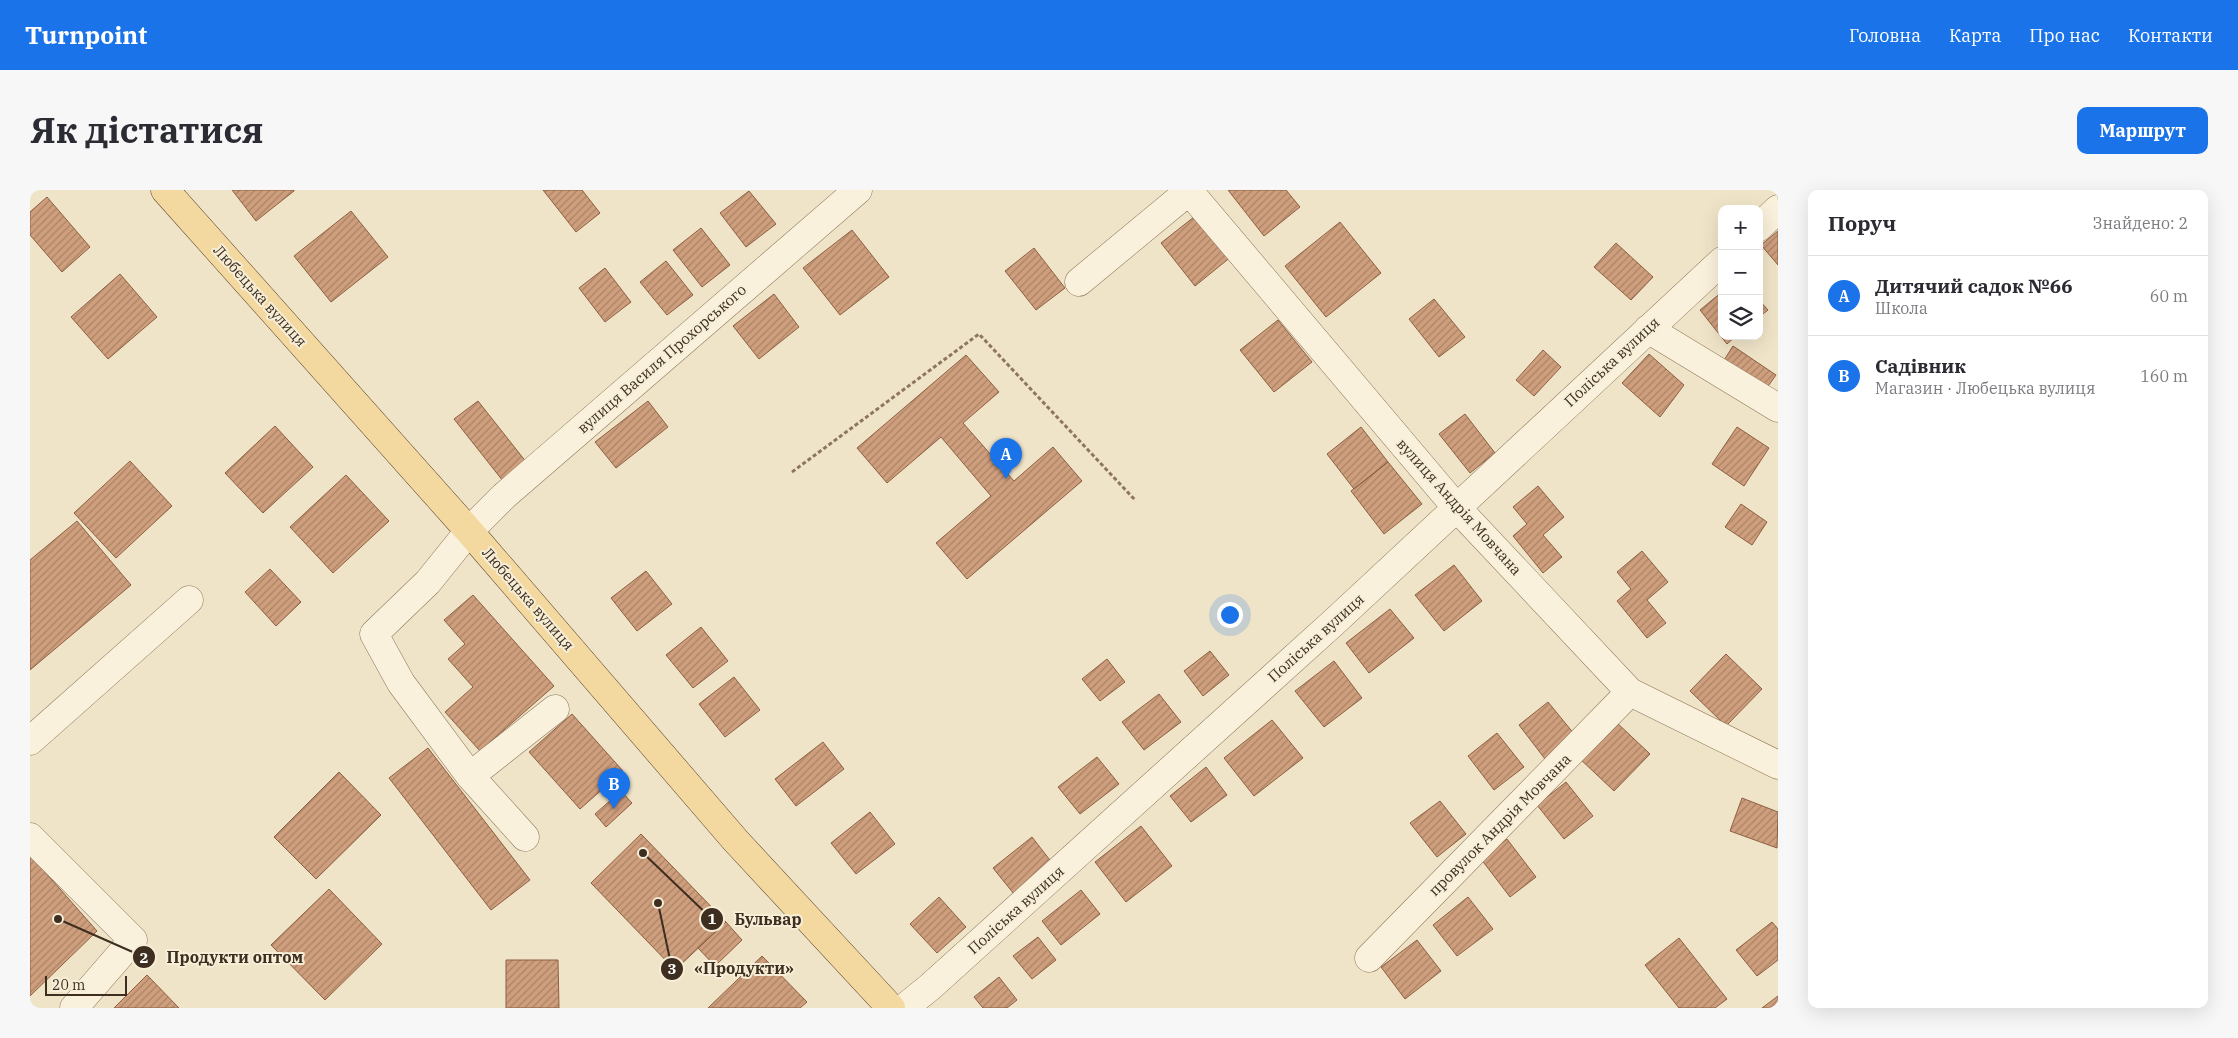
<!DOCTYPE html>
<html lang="uk">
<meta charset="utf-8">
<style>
:root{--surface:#fff;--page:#f7f7f7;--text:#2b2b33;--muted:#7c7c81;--line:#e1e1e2;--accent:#1a73e8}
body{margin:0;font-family:"IBM Plex Serif",serif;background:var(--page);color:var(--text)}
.controls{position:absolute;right:15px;top:15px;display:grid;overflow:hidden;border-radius:10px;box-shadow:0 5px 20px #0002}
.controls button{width:45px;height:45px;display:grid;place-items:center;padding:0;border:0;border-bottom:1px solid var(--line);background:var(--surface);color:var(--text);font:25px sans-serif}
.scale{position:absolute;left:15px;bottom:12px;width:82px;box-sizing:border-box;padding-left:5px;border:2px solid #3d2e20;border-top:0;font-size:14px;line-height:18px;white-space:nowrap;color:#3d2e20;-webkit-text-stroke:4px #f7eed8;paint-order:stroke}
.you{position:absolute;left:1199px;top:424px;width:18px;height:18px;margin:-12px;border:4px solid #fff;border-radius:50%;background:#1a73e8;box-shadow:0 0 0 8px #1a73e833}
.badge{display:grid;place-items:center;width:32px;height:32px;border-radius:50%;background:var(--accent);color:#fff;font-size:16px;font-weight:700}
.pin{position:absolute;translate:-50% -41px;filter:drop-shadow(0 1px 2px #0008)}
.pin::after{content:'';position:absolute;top:26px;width:18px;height:15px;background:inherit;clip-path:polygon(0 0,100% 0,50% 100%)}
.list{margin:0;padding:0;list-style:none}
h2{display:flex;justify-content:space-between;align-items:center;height:65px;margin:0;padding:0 20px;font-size:21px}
h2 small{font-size:16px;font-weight:400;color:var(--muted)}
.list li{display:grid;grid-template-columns:32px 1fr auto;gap:15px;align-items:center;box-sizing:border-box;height:80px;padding:0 20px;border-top:1px solid var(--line)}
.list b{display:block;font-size:19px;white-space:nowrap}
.list p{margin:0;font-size:16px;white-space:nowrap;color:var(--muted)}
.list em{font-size:16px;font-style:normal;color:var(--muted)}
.icon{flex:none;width:28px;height:28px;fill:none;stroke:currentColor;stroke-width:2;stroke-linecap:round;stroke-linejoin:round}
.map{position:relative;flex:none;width:1748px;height:818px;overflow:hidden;border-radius:10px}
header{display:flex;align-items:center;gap:30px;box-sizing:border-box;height:70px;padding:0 25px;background:var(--accent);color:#fff}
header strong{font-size:24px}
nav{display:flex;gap:28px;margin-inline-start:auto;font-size:18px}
.intro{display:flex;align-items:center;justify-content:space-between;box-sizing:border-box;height:120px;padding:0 30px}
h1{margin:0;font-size:35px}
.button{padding:12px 22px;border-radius:10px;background:var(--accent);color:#fff;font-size:18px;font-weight:700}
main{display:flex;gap:30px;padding:0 30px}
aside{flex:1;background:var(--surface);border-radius:10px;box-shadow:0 5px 20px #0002}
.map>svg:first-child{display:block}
.building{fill:url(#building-hatch);stroke:#8d5f41}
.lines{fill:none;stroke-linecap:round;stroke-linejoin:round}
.minor-casing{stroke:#8d765c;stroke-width:29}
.major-casing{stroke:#5b4430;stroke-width:29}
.path{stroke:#8d765c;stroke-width:3;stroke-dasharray:4 2.5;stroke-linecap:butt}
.minor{stroke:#faf1dc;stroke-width:28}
.major{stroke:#f3d9a0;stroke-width:28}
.labels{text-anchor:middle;stroke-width:4;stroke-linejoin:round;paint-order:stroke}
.street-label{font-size:15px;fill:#3d2e20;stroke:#f7eed8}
.leader{fill:none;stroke:#3d2e20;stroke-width:2}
.callout-dot{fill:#3d2e20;stroke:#f7eed8;stroke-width:2}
.mark-label{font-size:15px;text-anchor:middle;font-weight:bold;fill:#fff}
.callout-label{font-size:16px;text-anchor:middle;font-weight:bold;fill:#3d2e20;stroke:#f7eed8;stroke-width:4;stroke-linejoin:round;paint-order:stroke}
</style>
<header>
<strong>Turnpoint</strong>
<nav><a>Головна</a><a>Карта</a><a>Про нас</a><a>Контакти</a></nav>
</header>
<div class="intro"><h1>Як дістатися</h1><a class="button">Маршрут</a></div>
<main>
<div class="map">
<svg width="1748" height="818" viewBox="0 0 1748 818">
<defs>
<pattern id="building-hatch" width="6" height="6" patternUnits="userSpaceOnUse" patternTransform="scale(1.25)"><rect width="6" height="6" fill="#cf9f7d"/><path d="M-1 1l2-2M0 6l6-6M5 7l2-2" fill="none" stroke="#a98266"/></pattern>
</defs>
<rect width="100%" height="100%" fill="#f0e4c8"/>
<path class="building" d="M202 0H264V1L226 31Z
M513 0H552L570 23 546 42Z
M1198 0H1256L1270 17 1234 46Z
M719 1 746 34 716 57 690 23Z
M17 7 60 57 32 82 0 45V22Z
M321 21 358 67 301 112 264 66Z
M1169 23 1202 66 1165 96 1131 53Z
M1310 32 1351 83 1296 127 1255 76Z
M671 38 700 75 672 97 643 60Z
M822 40 859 87 810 125 773 78Z
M1748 41V75L1731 55Z
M1586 53 1623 87 1601 110 1564 77Z
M1004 58 1035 98 1006 120 975 81Z
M636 71 663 105 637 125 610 92Z
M575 78 601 112 575 132 549 98Z
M90 84 127 127 78 169 41 127Z
M1692 102V146H1706L1697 154 1670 120Z
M744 104 769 137 729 169 703 136Z
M1404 109 1435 147 1409 167 1379 129Z
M1729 110 1738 120 1729 127Z
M1248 130 1282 172 1244 202 1210 160Z
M1703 156 1746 185 1731 206 1689 178Z
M1513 160 1531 177 1504 206 1486 190Z
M1619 164 1654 195 1630 227 1592 193Z
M936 165 969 202 933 233 984 291 1023 257 1052 291 937 389 906 353 961 306 911 247 857 293 827 258Z
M448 211 497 273 473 291 424 229Z
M618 211 638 237 586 278 565 252Z
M1435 224 1465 263 1440 283 1409 244Z
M245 236 283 277 233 323 195 283Z
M1331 237 1358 272 1324 299 1297 264Z
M1707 237 1739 258 1714 296 1682 274Z
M100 271 142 316 86 368 44 323Z
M1358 272 1392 314 1354 344 1321 301Z
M316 285 359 331 303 383 260 337Z
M1508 296 1534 327 1513 345 1532 367 1513 383 1483 346 1497 334 1483 317Z
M1711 314 1737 332 1722 355 1695 337Z
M47 331 101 395 0 480V370Z
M1612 361 1638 392 1617 410 1636 433 1617 448 1587 411 1601 399 1587 382Z
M1424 375 1452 411 1414 441 1385 405Z
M240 379 271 412 246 436 215 402Z
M616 381 642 414 607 441 581 408Z
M443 405 524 496 450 561 415 522 443 497 418 469 435 454 414 430Z
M1360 419 1384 448 1339 483 1316 453Z
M671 437 698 471 663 498 636 465Z
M1180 461 1199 485 1173 506 1154 481Z
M1696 464 1732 499 1696 536 1660 501Z
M1077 469 1095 492 1070 511 1052 489Z
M1304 471 1332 508 1294 537 1265 501Z
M704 487 730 520 695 547 669 514Z
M1129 504 1151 532 1114 560 1092 532Z
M1518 512 1545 545 1515 569 1489 535Z
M542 524 593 581 550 619 499 562Z
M1242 530 1273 568 1224 606 1194 568Z
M1584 530 1620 564 1584 601 1548 567Z
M1467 543 1494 577 1464 600 1438 566Z
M793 552 814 579 766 616 745 589Z
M398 558 500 690 461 720 359 588Z
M1067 567 1089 594 1050 624 1028 597Z
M1176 577 1197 605 1161 632 1140 606Z
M309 582 351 625 286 689 244 647Z
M1536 592 1563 626 1534 649 1507 615Z
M591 601 602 613 576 637 565 624Z
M1712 608 1748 622 1747 658 1700 641Z
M1410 611 1436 644 1407 667 1380 633Z
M840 622 865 654 826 684 801 653Z
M1111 636 1142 676 1096 712 1065 672Z
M611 644 696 732 645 780 561 693Z
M1002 647 1023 674 984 704 963 678Z
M1477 649 1506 687 1480 707 1451 669Z
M0 665 67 741 0 806Z
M299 699 352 754 295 810 241 755Z
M1051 700 1070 724 1031 755 1012 731Z
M909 707 936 737 907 763 880 734Z
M1438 707 1463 739 1427 766 1403 735Z
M696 732 712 750 685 776 668 758Z
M1742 732 1748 739V770L1727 786 1706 760Z
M1008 747 1026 770 1002 789 983 766Z
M1649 748 1697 809 1685 818H1649L1615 775Z
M1387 750 1411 781 1375 809 1351 777Z
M732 766 777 812 770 818H678Z
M476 770H528L529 818H476Z
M117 785 149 818H84Z
M969 787 987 810 977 818H953L944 807Z
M1748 806V818H1732Z"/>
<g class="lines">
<defs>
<path id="minor" d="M1158 0 1426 317 1600 502 1748 575
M1729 37 1748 19
M1049 92 1159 1
M1618 139 1748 218
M0 551 159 410
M440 586 525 519
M0 647 103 750 44 818
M495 647 440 586 371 493 344 444 398 392 439 341 474 306 828 0
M1339 768 1600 502
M874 818 900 797 1303 433 1692 71"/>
<path id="major" d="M135 0 439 341 706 651 861 818"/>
</defs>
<use href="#minor" class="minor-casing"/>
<use href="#major" class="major-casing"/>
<path class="path" d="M762 282 949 144 1106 311"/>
<use href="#minor" class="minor"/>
<use href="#major" class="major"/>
</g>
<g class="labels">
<g class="street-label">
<text transform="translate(230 106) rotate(48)" y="5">Любецька вулиця</text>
<text transform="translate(632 169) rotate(-41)" y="5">вулиця Василя Прохорського</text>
<text transform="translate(1582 172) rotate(-43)" y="5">Поліська вулиця</text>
<text transform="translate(1429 317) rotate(48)" y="5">вулиця Андрія Мовчана</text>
<text transform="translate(498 409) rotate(49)" y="5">Любецька вулиця</text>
<text transform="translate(1286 448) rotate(-42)" y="5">Поліська вулиця</text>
<text transform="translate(1470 635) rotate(-45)" y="5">провулок Андрія Мовчана</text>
<text transform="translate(986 720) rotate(-42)" y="5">Поліська вулиця</text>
</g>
</g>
<path class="leader" d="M613 663L682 729M28 729L114 767M628 713L642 779"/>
<g class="callout-dot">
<circle cx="613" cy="663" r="5"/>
<circle cx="28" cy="729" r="5"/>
<circle cx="628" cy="713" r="5"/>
<circle cx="682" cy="729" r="12"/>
<circle cx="114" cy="767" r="12"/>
<circle cx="642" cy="779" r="12"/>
</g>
<g class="mark-label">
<text x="682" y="734">1</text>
<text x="114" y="773">2</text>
<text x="642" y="784">3</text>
</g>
<g class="callout-label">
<text x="738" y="735">Бульвар</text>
<text x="205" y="773">Продукти оптом</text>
<text x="714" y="784">«Продукти»</text>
</g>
</svg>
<div class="controls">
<button>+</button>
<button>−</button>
<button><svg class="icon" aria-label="layers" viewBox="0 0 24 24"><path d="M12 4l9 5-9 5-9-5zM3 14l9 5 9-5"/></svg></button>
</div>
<div class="scale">20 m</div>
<div class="you"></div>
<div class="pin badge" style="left:976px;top:289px">A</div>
<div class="pin badge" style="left:584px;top:619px">B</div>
</div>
<aside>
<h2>Поруч<small>Знайдено: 2</small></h2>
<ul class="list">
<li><span class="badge">A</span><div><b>Дитячий садок №66</b><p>Школа</p></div><em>60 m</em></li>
<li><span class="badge">B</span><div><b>Садівник</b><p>Магазин · Любецька вулиця</p></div><em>160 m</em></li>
</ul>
</aside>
</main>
